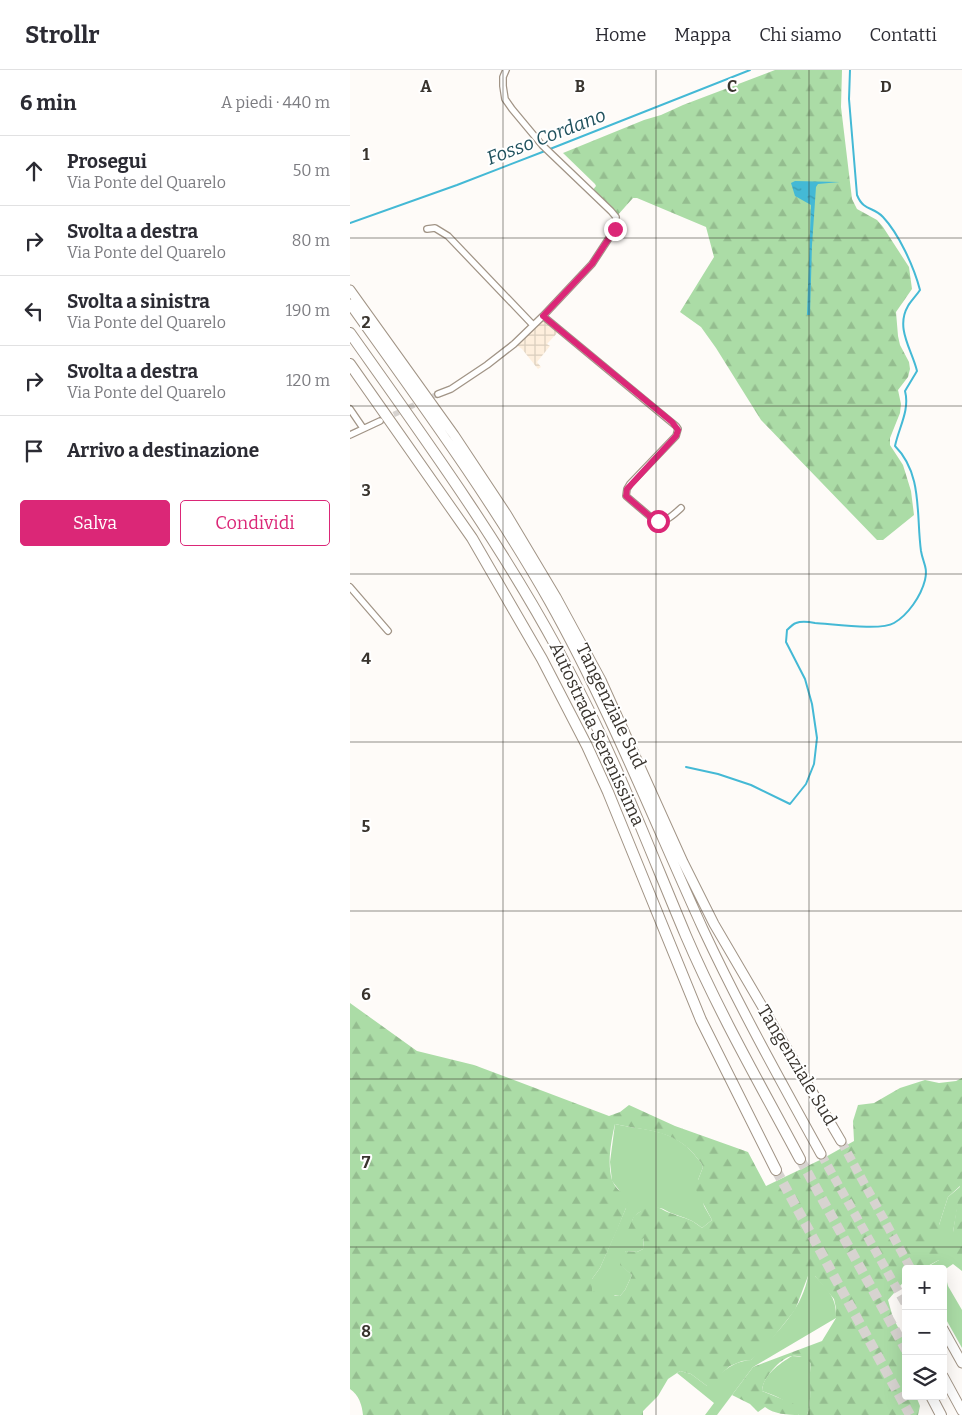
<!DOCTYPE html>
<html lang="it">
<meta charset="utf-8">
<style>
:root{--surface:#fff;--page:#f7f7f7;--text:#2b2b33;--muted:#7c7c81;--line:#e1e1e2;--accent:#db2777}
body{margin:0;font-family:Bitter,serif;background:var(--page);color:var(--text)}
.controls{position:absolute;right:15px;bottom:15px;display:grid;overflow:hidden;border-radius:5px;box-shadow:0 5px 20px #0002}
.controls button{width:45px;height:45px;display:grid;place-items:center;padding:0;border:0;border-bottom:1px solid var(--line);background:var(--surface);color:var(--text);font:25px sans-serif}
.stop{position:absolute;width:15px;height:15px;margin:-11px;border:4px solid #db2777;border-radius:50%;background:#fff}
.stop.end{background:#db2777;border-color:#fff;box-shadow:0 1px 5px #0008}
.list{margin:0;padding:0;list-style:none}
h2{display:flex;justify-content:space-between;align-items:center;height:65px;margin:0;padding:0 20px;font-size:21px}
h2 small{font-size:16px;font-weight:400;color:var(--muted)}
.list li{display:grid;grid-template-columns:32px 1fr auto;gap:15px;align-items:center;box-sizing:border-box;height:70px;padding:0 20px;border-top:1px solid var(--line)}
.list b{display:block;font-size:19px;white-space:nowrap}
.list p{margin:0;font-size:16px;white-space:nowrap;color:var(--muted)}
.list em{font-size:16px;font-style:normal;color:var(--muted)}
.actions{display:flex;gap:10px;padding:15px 20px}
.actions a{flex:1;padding:11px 0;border:1px solid var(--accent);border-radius:5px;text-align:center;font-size:18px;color:var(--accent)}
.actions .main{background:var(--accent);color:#fff}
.icon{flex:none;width:28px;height:28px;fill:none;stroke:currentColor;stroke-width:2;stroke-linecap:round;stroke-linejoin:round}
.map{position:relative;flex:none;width:612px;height:1345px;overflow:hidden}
header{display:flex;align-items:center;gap:30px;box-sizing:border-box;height:70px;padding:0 25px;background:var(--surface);border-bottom:1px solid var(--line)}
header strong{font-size:24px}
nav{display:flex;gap:28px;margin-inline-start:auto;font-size:18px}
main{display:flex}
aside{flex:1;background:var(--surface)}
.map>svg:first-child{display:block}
.industrial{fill:url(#industrial-grid)}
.green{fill:#abdca6}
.forest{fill:url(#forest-firs);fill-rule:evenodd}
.water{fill:url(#water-ripples)}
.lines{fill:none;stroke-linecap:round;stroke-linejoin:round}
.stream{stroke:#44b9d5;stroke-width:2}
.minor-tunnel{stroke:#d7d3d0;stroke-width:5.5;stroke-dasharray:5.5 3;stroke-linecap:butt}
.trunk-tunnel{stroke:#d7d3d0;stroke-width:9;stroke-dasharray:9 4.5;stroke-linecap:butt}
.motorway-tunnel{stroke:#d7d3d0;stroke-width:10;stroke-dasharray:10 5;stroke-linecap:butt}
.minor-casing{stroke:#a19486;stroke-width:8}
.trunk-casing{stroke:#a19486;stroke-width:11}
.motorway-casing{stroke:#a19486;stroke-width:12}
.minor{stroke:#fff;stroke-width:5.5}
.trunk{stroke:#fff;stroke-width:9}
.motorway{stroke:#fff;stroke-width:10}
.route{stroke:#db2777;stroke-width:6}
.grid{fill:none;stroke:#39342e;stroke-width:1;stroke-opacity:0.55}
.labels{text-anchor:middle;stroke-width:4;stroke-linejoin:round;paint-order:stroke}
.street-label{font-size:18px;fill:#39342e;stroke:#fff}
.water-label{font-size:19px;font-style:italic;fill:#21525e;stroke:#fff}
.grid-label{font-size:16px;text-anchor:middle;font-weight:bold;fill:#39342e;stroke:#fff;stroke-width:4;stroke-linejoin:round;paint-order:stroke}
</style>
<header>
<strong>Strollr</strong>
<nav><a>Home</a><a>Mappa</a><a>Chi siamo</a><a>Contatti</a></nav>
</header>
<main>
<aside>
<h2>6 min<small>A piedi · 440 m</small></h2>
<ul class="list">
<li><svg class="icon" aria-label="ahead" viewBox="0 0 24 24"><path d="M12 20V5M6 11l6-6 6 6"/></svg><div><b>Prosegui</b><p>Via Ponte del Quarelo</p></div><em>50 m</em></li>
<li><svg class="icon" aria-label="right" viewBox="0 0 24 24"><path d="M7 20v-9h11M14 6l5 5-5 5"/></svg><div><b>Svolta a destra</b><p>Via Ponte del Quarelo</p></div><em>80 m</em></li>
<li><svg class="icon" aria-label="left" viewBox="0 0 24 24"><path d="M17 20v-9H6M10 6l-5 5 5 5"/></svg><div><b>Svolta a sinistra</b><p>Via Ponte del Quarelo</p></div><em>190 m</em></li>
<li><svg class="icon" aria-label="right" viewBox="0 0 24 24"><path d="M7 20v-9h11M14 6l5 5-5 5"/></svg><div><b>Svolta a destra</b><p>Via Ponte del Quarelo</p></div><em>120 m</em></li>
<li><svg class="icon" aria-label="arrive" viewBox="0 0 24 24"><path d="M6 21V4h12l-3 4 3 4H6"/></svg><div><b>Arrivo a destinazione</b></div></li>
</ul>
<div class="actions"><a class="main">Salva</a><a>Condividi</a></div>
</aside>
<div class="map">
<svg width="612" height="1345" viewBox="0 0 612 1345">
<defs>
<pattern id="industrial-grid" width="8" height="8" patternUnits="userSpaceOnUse" patternTransform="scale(1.25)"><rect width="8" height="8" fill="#feefdd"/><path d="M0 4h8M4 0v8" fill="none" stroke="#dacebe"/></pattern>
<pattern id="forest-firs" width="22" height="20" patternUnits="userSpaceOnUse" patternTransform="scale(1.25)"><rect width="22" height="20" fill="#abdca6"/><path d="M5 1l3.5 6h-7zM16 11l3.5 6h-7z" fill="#94bd8f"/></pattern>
<pattern id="water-ripples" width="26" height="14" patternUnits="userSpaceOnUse" patternTransform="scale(1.25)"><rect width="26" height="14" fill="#44b9d5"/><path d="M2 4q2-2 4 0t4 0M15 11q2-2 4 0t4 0" fill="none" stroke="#3a97ad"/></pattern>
</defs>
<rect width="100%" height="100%" fill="#fefbf8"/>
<path class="industrial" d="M193 248 209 261 197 274 200 276 187 292 191 297 188 299 172 279 166 275Z"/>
<path class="green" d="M265 1054C296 1061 321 1058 344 1084 347 1089 351 1091 353 1097L348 1110 354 1136 362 1150 352 1158C343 1150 335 1148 324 1144 319 1143 314 1138 309 1138 299 1137 286 1141 282 1151L294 1168 293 1179 287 1182 276 1181 271 1195 282 1205 275 1220 270 1226 242 1223V1209L250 1198 276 1138 269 1120 262 1111 260 1092Z
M611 1116 603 1162V1194L594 1200 598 1216 612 1240V1278L593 1244V1199H574L589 1190V1155L598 1127Z
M458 1206H465C478 1220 487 1228 486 1248L403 1297 367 1345H355L364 1333 327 1303 330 1301 341 1304 357 1316C370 1304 382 1291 401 1290 424 1265 452 1241 458 1206Z
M442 1286 455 1287 461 1292C458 1309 463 1329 457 1345H449C440 1332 427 1326 412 1321 413 1305 429 1294 442 1286Z"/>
<path class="forest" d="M425 0H492L491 37 502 129 507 139 527 150 533 157 559 197 562 219 546 242 548 266 550 275 559 292 560 299 558 307 548 320 551 334 550 343 540 368V375L553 395 561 421 564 445 533 470H527L411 350 366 278 351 257 330 242 364 187 356 157 287 128H283L266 147 241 122 246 116 245 114 213 83 294 50 311 45 333 35Z
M0 933 67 981 124 995 259 1046 270 1042 279 1035 325 1056 398 1082 416 1116 472 1089 504 1071 503 1051 508 1035 524 1033 550 1018 575 1010 589 1013 606 1011 612 1008V1201L603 1194V1162L610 1116 598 1127 589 1155V1190L572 1199H556V1209L538 1230 543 1248 556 1272V1326H566L570 1336 568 1345H457C463 1329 458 1309 461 1293 456 1288 450 1285 442 1286 430 1288 412 1309 412 1321L444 1334 449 1345C438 1345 423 1344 415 1337L408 1342 400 1334 382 1325 403 1297 472 1271 486 1248V1238L484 1229 465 1206H458L445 1240 414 1279 401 1290 392 1291 380 1296 371 1304 363 1316H357L341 1304 330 1301 318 1309 308 1326 293 1341V1345H13C12 1335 9 1325 0 1319ZM265 1054C296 1061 321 1059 344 1084 347 1089 351 1091 353 1097L345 1118 362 1150 352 1158C340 1148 336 1149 323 1144 313 1141 304 1134 293 1131L289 1135 291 1141 284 1146 278 1160 288 1171 294 1168 293 1179 287 1182 276 1181 270 1190V1195L282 1205 275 1220 270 1226H265L258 1219H250L242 1222V1209L250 1198 267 1160 276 1138 278 1128C272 1123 265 1118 262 1110 257 1093 261 1071 265 1054Z"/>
<path class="water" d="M445 111 490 112 468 114 466 117 462 175 460 245H457L461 135 445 126 441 113Z"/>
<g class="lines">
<path class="stream" d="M200 79 400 0
M0 153 107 115 195 81
M336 697 368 704 401 715 440 734 456 714 464 694 467 668 462 634 455 609 436 572 437 560C439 558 443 554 446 553 451 551 460 552 465 553 483 554 531 561 544 553 558 545 571 526 575 510 578 497 573 493 571 481 566 445 573 404 545 376 549 357 560 340 555 321L567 301C562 280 545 258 558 236 561 231 566 226 570 220 564 197 549 164 533 147 523 136 514 142 507 125L499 29 500 0"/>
<path class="minor-tunnel" d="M36 348 88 324"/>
<path class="trunk-tunnel" d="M491 1071 561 1199
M471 1084 556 1235"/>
<path class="motorway-tunnel" d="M450 1089 556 1280
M426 1100 560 1345"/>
<defs>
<path id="minor" d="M77 159 85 158 98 166 183 255
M193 246 326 356 328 359 326 366 280 414 277 419 276 426 303 449C315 454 322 446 331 438
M88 324 101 319 137 295 164 274 193 246 242 194 265 159 266 147 261 141 192 75 162 39 155 29 153 16V7L156 0
M0 339 13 358
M0 365 30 351
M0 517 38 561"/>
<path id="trunk" d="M0 220 104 365 157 445 206 527 251 610 333 792 364 854 491 1071
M0 234C69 331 140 427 199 531 258 636 303 749 353 859 389 936 430 1010 471 1084
M593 1259 612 1293
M593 1306 612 1341"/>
<path id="motorway" d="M0 263C73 366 148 469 208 580 232 625 254 670 274 717 295 766 315 816 336 866 369 943 411 1016 450 1089
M0 294 122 468 192 589 237 676 258 722 351 950 426 1100
M581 1326 591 1345"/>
</defs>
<use href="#minor" class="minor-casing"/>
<use href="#trunk" class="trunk-casing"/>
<use href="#motorway" class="motorway-casing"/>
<use href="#minor" class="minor"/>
<use href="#trunk" class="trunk"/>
<use href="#motorway" class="motorway"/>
</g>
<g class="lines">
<path class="route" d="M265 159 242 194 193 246 322 352 328 360 326 366 277 419 276 426 303 449 308 451"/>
</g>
<path class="grid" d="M153 0V1345M306 0V1345M459 0V1345M0 168H612M0 336H612M0 504H612M0 672H612M0 841H612M0 1009H612M0 1177H612"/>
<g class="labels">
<g class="street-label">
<text transform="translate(261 636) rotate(64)" y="6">Tangenziale Sud</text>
<text transform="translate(247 664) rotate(65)" y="6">Autostrada Serenissima</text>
<text transform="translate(447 995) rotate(59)" y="6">Tangenziale Sud</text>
</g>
<g class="water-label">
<text transform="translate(196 66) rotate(-21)" y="7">Fosso Cordano</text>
</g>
</g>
<g class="grid-label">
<text x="76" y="22">A</text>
<text x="230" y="22">B</text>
<text x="382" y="22">C</text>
<text x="536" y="22">D</text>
<text x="16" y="90">1</text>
<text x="16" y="258">2</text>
<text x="16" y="426">3</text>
<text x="16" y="594">4</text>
<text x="16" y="762">5</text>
<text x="16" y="930">6</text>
<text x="16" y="1098">7</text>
<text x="16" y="1267">8</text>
</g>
</svg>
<div class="controls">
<button>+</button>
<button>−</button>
<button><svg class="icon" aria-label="layers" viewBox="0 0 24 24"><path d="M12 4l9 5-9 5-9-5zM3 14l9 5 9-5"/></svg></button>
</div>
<div class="stop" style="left:308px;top:451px"></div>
<div class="stop end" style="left:265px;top:159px"></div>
</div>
</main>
